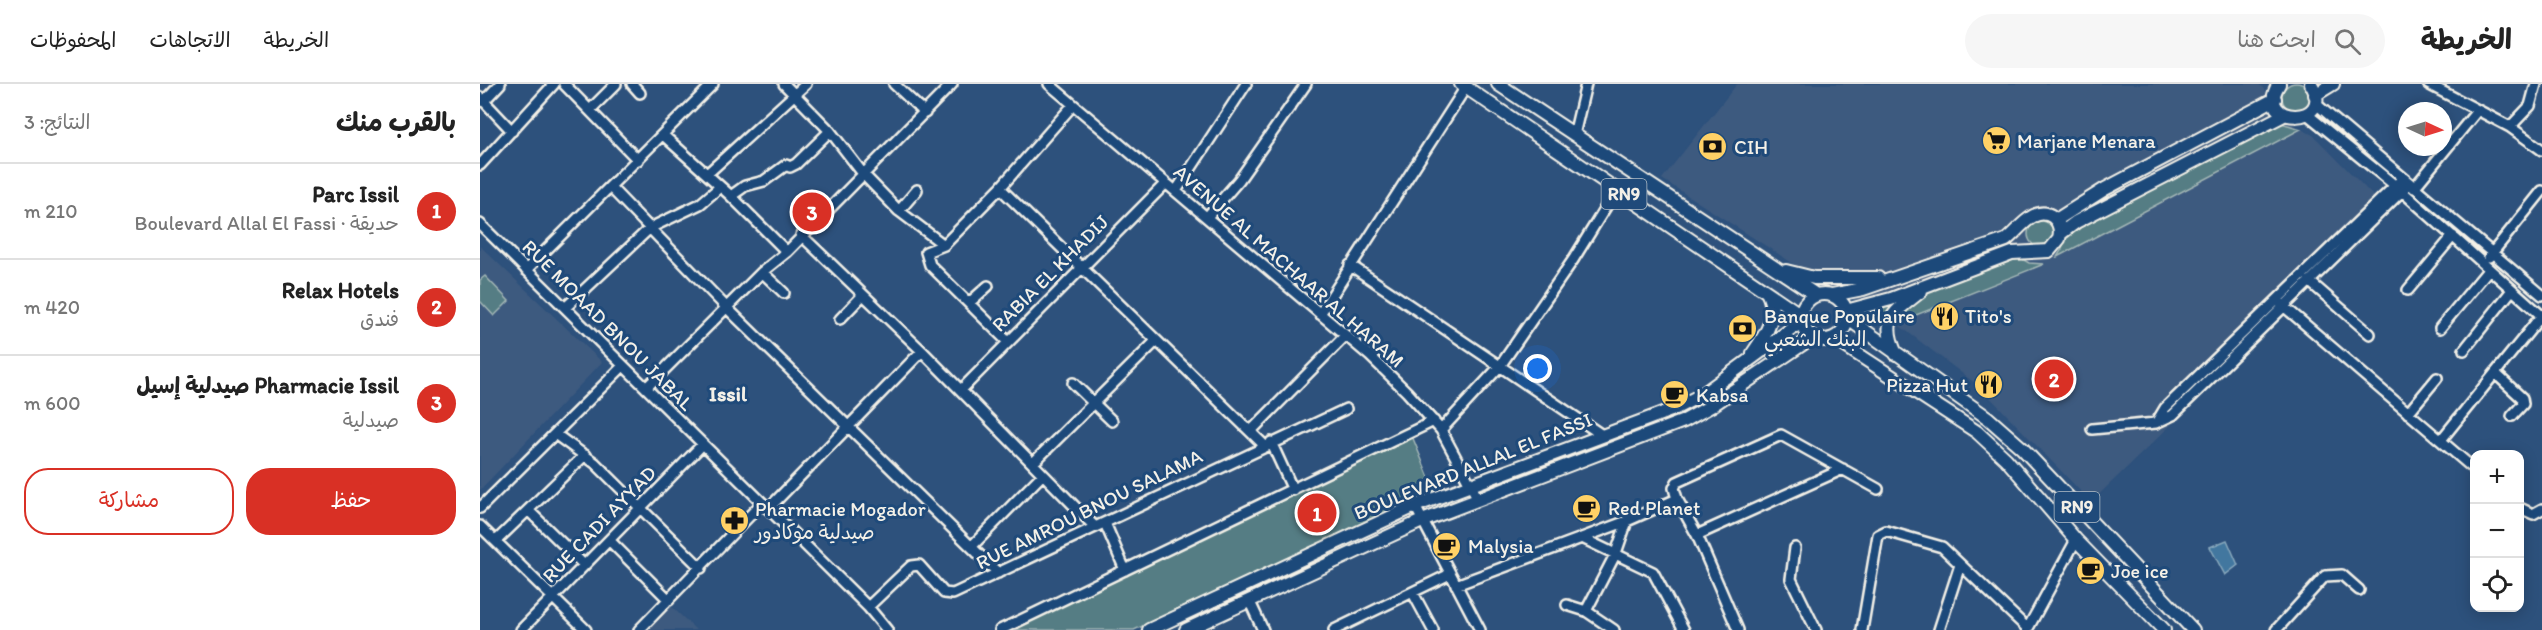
<!DOCTYPE html>
<html lang="ar">
<meta charset="utf-8">
<style>
:root{--surface:#fff;--page:#f6f6f6;--text:#222;--muted:#767676;--line:#e0e0e0;--accent:#d93025}
body{margin:0;font-family:Itim,"Playpen Sans Arabic",sans-serif;background:var(--page);color:var(--text);direction:rtl}
.controls{position:absolute;right:18px;bottom:18px;display:grid;overflow:hidden;border-radius:12px;box-shadow:0 3px 15px #0003}
.controls button{width:54px;height:54px;display:grid;place-items:center;padding:0;border:0;border-bottom:2px solid var(--line);background:var(--surface);color:var(--text);font:30px sans-serif}
.compass{position:absolute;left:1918px;top:18px;width:54px;height:54px;border-radius:50%;background:var(--surface);box-shadow:0 3px 15px #0003;rotate:94deg}
.you{position:absolute;left:1058px;top:285px;width:21px;height:21px;margin:-15px;border:4px solid #fff;border-radius:50%;background:#1a73e8;box-shadow:0 0 0 9px #1a73e833}
.badge{display:grid;place-items:center;width:39px;height:39px;border-radius:50%;background:var(--accent);color:#fff;font-size:20px;font-weight:700}
.pin{position:absolute;translate:-50% -50%;border:3px solid #fff;box-shadow:0 2px 6px #0006}
.list{margin:0;padding:0;list-style:none}
h2{display:flex;justify-content:space-between;align-items:center;height:78px;margin:0;padding:0 24px;font-size:26px}
h2 small{font-size:20px;font-weight:400;color:var(--muted)}
.list li{display:grid;grid-template-columns:39px 1fr auto;gap:18px;align-items:center;box-sizing:border-box;height:96px;padding:0 24px;border-top:2px solid var(--line)}
.list b{display:block;font-size:22px;white-space:nowrap}
.list p{margin:0;font-size:20px;white-space:nowrap;color:var(--muted)}
.list em{font-size:20px;font-style:normal;color:var(--muted)}
.actions{display:flex;gap:12px;padding:18px 24px}
.actions a{flex:1;padding:14px 0;border:2px solid var(--accent);border-radius:24px;text-align:center;font-size:21px;color:var(--accent)}
.actions .main{background:var(--accent);color:#fff}
.icon{flex:none;width:33px;height:33px;fill:none;stroke:currentColor;stroke-width:2;stroke-linecap:round;stroke-linejoin:round}
.map{position:relative;flex:none;width:2062px;height:546px;overflow:hidden;direction:ltr}
header{display:flex;align-items:center;gap:36px;box-sizing:border-box;height:84px;padding:0 30px;background:var(--surface);border-bottom:2px solid var(--line)}
header strong{font-size:28px}
nav{display:flex;gap:33px;margin-inline-start:auto;font-size:21px}
.search{width:420px;height:54px;background:var(--page);display:flex;align-items:center;gap:15px;box-sizing:border-box;padding:0 21px;border-radius:33px;color:var(--muted);font-size:22px}
main{display:flex}
aside{flex:1;background:var(--surface)}
.map>svg:first-child{display:block}
.built{fill:#3e5a7f}
.green{fill:#547d84;stroke:#a4b7b6;stroke-width:1.5}
.water{fill:#42779f;stroke:#89a8bc;stroke-width:1.5}
.lines{fill:none;stroke-linecap:round;stroke-linejoin:round}
.minor-casing{stroke:#f4f1e8;stroke-width:14}
.major-casing{stroke:#f4f1e8;stroke-width:16}
.minor{stroke:#1f4a7a;stroke-width:9}
.major{stroke:#1f4a7a;stroke-width:12}
.labels{text-anchor:middle;stroke-width:6;stroke-linejoin:round;paint-order:stroke}
.shield{fill:#1f4a7a;stroke:#b4bfc7;stroke-width:1.5}
.shield-label{font-size:18px;font-weight:bold;fill:#f4f1e8}
.poi-label{font-size:20px;fill:#f4f1e8;stroke:#1f4a7a;text-anchor:start}
.street-label{font-size:20px;fill:#f4f1e8;stroke:#1f4a7a}
.neighbourhood-label{font-size:21px;font-weight:bold;fill:#f4f1e8;stroke:#1f4a7a}
</style>
<header>
<strong>الخريطة</strong>
<div class="search"><svg class="icon" aria-label="search" viewBox="0 0 24 24"><circle cx="10" cy="10" r="6"/><path d="M15 15l6 6"/></svg>ابحث هنا</div>
<nav><a>الخريطة</a><a>الاتجاهات</a><a>المحفوظات</a></nav>
</header>
<main>
<div class="map">
<svg width="2062" height="546" viewBox="0 0 2062 546">
<rect width="100%" height="100%" fill="#2d517c"/>
<filter id="ink" filterUnits="userSpaceOnUse"><feTurbulence type="fractalNoise" baseFrequency=".0167" numOctaves="2"/><feDisplacementMap in="SourceGraphic" scale="12" xChannelSelector="R" yChannelSelector="G"/><feConvolveMatrix kernelMatrix="1 2 1 2 8 2 1 2 1" color-interpolation-filters="sRGB"/></filter>
<g filter="url(#ink)">
<path class="built" d="M1257 0H1778L1784 4 1796 28 1821 45 1833 51 1910 129 1785 239 1690 342 1611 418 1500 303 1416 239 1345 200 1182 95Z
M0 162 122 278 0 406Z
M191 522 216 546H168Z"/>
<path class="green" d="M1802 13a14 14 0 1 1 28 0a14 14 0 1 1-28 0Z
M1798 38 1821 45 1577 173 1582 165 1586 149Z
M1548 150a13 13 0 1 1 26 0a13 13 0 1 1-26 0Z
M1537 172 1549 179 1564 180 1416 239 1391 229Z
M5 192 29 217 14 232 0 217V196Z
M932 352 955 408 654 546H527Z"/>
<path class="water" d="M1747 456 1758 481 1745 491 1730 463Z"/>
<g class="lines">
<defs>
<path id="minor" d="M84 0 158 76
M152 0 160 9
M304 0 350 47 384 91 419 127 464 161
M414 0 445 29
M569 0 890 272 927 308 961 346 998 415
M1948 0 2030 43 2062 66
M0 13 32 47
M4 17 20 0
M1835 19 2062 211
M110 26 136 0
M1827 30 1923 108 2062 232
M2030 43 2050 22 2056 0
M183 51 251 112 307 168
M1094 51 1106 0
M0 81 74 0
M227 90 326 0
M131 104 246 223 518 489
M520 104 784 361
M1934 104 1997 27
M696 107 766 0
M251 112 265 102 284 97 306 81 310 83 316 80 350 47
M419 127 437 106
M727 133 759 96 826 0
M0 140 388 523 407 546
M321 151 442 267 615 443
M2009 173 2062 107
M870 181 1122 351
M46 186 233 0
M282 188 304 209
M1829 197 1890 250
M1928 206 1973 152
M489 219 508 202
M1800 219 1994 385
M85 224 170 144 220 120 240 103
M840 230 986 3
M360 235 383 211
M1960 244 2009 185
M527 257 450 181 446 168 464 161 520 104 593 21
M1984 266 2032 206
M2015 289 2042 314 2043 320 2032 332
M593 299 632 337
M166 304 282 188 307 168 472 0
M481 306 686 99
M1928 329 1957 294
M1676 339 1685 324 1922 95
M1612 345 1676 339 1693 331 1929 100
M961 346 1020 282 1093 176 1137 105
M771 347 865 252
M75 350 115 379 221 484
M1961 356 2062 231
M791 358 813 406
M553 379 675 258
M935 422 1000 546
M0 424 143 282
M2040 424 2053 430 2062 425
M288 425 442 267
M48 426 104 481
M625 439 645 486
M0 442 106 546
M1217 451 1363 385
M1102 454 1173 488 1204 546
M129 456 189 516
M16 457 105 371
M492 462 563 390
M1315 464 1311 495 1336 546
M976 501 1147 437 1197 415
M933 509 953 546
M769 516 783 546
M1087 521 1106 527 1134 546
M388 523 431 482 439 481 464 509 473 510 866 325
M1106 527 1136 469 1147 437
M41 546 223 360
M159 546 282 419
M520 546 954 337
M854 546 970 490
M1258 546 1217 451 1197 415 1194 404 1197 398 1301 351 1398 405
M1382 546 1398 451 1406 447 1462 463 1547 544
M1459 546 1480 481
M1547 546 1596 456
M1796 546 1845 492 1862 491 1879 506"/>
<path id="major" d="M981 0 1321 231
M1018 0 1336 211
M1799 0C1772 42 1858 43 1831 0
M1835 11 1853 0
M1576 136 1625 105 1795 15
M1580 150 1596 138 1804 31
M1306 187 1334 194H1398
M1321 233a23 23 0 1 1 46 0a23 23 0 1 1-46 0Z
M1352 211 1383 205 1526 156C1539 146 1555 120 1573 133 1580 139 1581 147 1579 155L1569 167 1532 169 1411 215 1366 227
M1367 234 1508 334 1542 364 1713 546
M1353 254 1497 348 1526 375 1596 456 1684 546
M1273 269C1287 249 1299 231 1287 208
M1416 270C1400 234 1414 229 1441 207
M669 546 935 422 1194 325 1223 310 1321 238
M706 546 942 437 1204 337 1231 322 1333 253"/>
</defs>
<use href="#minor" class="minor-casing"/>
<use href="#major" class="major-casing"/>
<use href="#minor" class="minor"/>
<use href="#major" class="major"/>
</g>
</g>
<defs>
<symbol id="supermarket-disc" viewBox="-11 -11 22 22"><circle r="9.5" fill="#ffd166" stroke="#1f4a7a"/><path d="M-6-5.5h2.5l.6 2H6L4.5 2H-2.5L-4.4-4H-6ZM-1.5 3.2a1.3 1.3 0 1 0 .1 0ZM3 3.2a1.3 1.3 0 1 0 .1 0Z" fill="#111"/></symbol>
<symbol id="bank-disc" viewBox="-11 -11 22 22"><circle r="9.5" fill="#ffd166" stroke="#1f4a7a"/><path d="M-6-4H6V4H-6ZM0-2.3a2.3 2.3 0 1 0 0 4.6a2.3 2.3 0 1 0 0-4.6Z" fill="#111"/></symbol>
<symbol id="restaurant-disc" viewBox="-11 -11 22 22"><circle r="9.5" fill="#ffd166" stroke="#1f4a7a"/><path d="M-5-6h1v4h1v-4h1v4h1v-4h1v5L-1.5 .5V6h-2V.5L-5-1ZM5-6V6H3V1.5H1.5Q1.5-4 5-6Z" fill="#111"/></symbol>
<symbol id="cafe-disc" viewBox="-11 -11 22 22"><circle r="9.5" fill="#ffd166" stroke="#1f4a7a"/><path d="M-5.5-4.5H6V0H3Q3 3.5 0 3.5H-2.5Q-5.5 3.5-5.5 0ZM3-3.2v2h1.7v-2ZM-6 4.5H4V6H-6Z" fill="#111"/></symbol>
<symbol id="pharmacy-disc" viewBox="-11 -11 22 22"><circle r="9.5" fill="#ffd166" stroke="#1f4a7a"/><path d="M-2-6h4v4h4v4h-4v4h-4v-4h-4v-4h4Z" fill="#111"/></symbol>
</defs>
<g fill-rule="evenodd">
<use href="#supermarket-disc" x="1500" y="40" width="33" height="33"/>
<use href="#bank-disc" x="1216" y="46" width="33" height="33"/>
<use href="#restaurant-disc" x="1448" y="216" width="33" height="33"/>
<use href="#bank-disc" x="1246" y="228" width="33" height="33"/>
<use href="#restaurant-disc" x="1492" y="284" width="33" height="33"/>
<use href="#cafe-disc" x="1178" y="294" width="33" height="33"/>
<use href="#cafe-disc" x="1090" y="408" width="33" height="33"/>
<use href="#pharmacy-disc" x="238" y="420" width="33" height="33"/>
<use href="#cafe-disc" x="950" y="446" width="33" height="33"/>
<use href="#cafe-disc" x="1594" y="470" width="33" height="33"/>
</g>
<g class="labels">
<g class="shield">
<rect x="1121.5" y="95" width="45" height="30" rx="4.5"/>
<rect x="1574.5" y="408" width="45" height="30" rx="4.5"/>
</g>
<g class="shield-label">
<text x="1144" y="116">RN9</text>
<text x="1597" y="429">RN9</text>
</g>
<g class="poi-label">
<text x="1537" y="64">Marjane Menara</text>
<text x="1254" y="70">CIH</text>
<text x="1284" y="239">Banque Populaire<tspan x="1284" dy="23">البنك الشعبي</tspan></text>
<text x="1485" y="239">Tito's</text>
<text x="1488" y="308" text-anchor="end">Pizza Hut</text>
<text x="1216" y="318">Kabsa</text>
<text x="1128" y="431">Red Planet</text>
<text x="275" y="432">Pharmacie Mogador<tspan x="275" dy="23">صيدلية موكادور</tspan></text>
<text x="988" y="469">Malysia</text>
<text x="1631" y="494">Joe ice</text>
</g>
<g class="street-label">
<text transform="translate(809 182) rotate(41)" y="7">AVENUE AL MACHAAR AL HARAM</text>
<text transform="translate(570 189) rotate(-45)" y="7">RABIA EL KHADIJ</text>
<text transform="translate(128 241) rotate(45)" y="7">RUE MOAAD BNOU JABAL</text>
<text transform="translate(993 382) rotate(-22)" y="7">BOULEVARD ALLAL EL FASSI</text>
<text transform="translate(609 425) rotate(-26)" y="7">RUE AMROU BNOU SALAMA</text>
<text transform="translate(119 440) rotate(-46)" y="7">RUE CADI AYYAD</text>
</g>
<g class="neighbourhood-label">
<text x="248" y="317">Issil</text>
</g>
</g>
</svg>
<div class="controls">
<button>+</button>
<button>−</button>
<button><svg class="icon" aria-label="locate" viewBox="0 0 24 24"><circle cx="12" cy="12" r="6"/><path d="M12 2v4M12 18v4M2 12h4M18 12h4"/></svg></button>
</div>
<svg class="compass" viewBox="-18 -18 36 36"><path d="M0-13l5 13h-10z" fill="#e53935"/><path d="M0 13l5-13h-10z" fill="#767676"/></svg>
<div class="you"></div>
<div class="pin badge" style="left:837px;top:429px">1</div>
<div class="pin badge" style="left:1574px;top:295px">2</div>
<div class="pin badge" style="left:332px;top:128px">3</div>
</div>
<aside>
<h2>بالقرب منك<small>النتائج: 3</small></h2>
<ul class="list">
<li><span class="badge">1</span><div><b>Parc Issil</b><p>حديقة · Boulevard Allal El Fassi</p></div><em>210 m</em></li>
<li><span class="badge">2</span><div><b>Relax Hotels</b><p>فندق</p></div><em>420 m</em></li>
<li><span class="badge">3</span><div><b>Pharmacie Issil صيدلية إسيل</b><p>صيدلية</p></div><em>600 m</em></li>
</ul>
<div class="actions"><a class="main">حفظ</a><a>مشاركة</a></div>
</aside>
</main>
